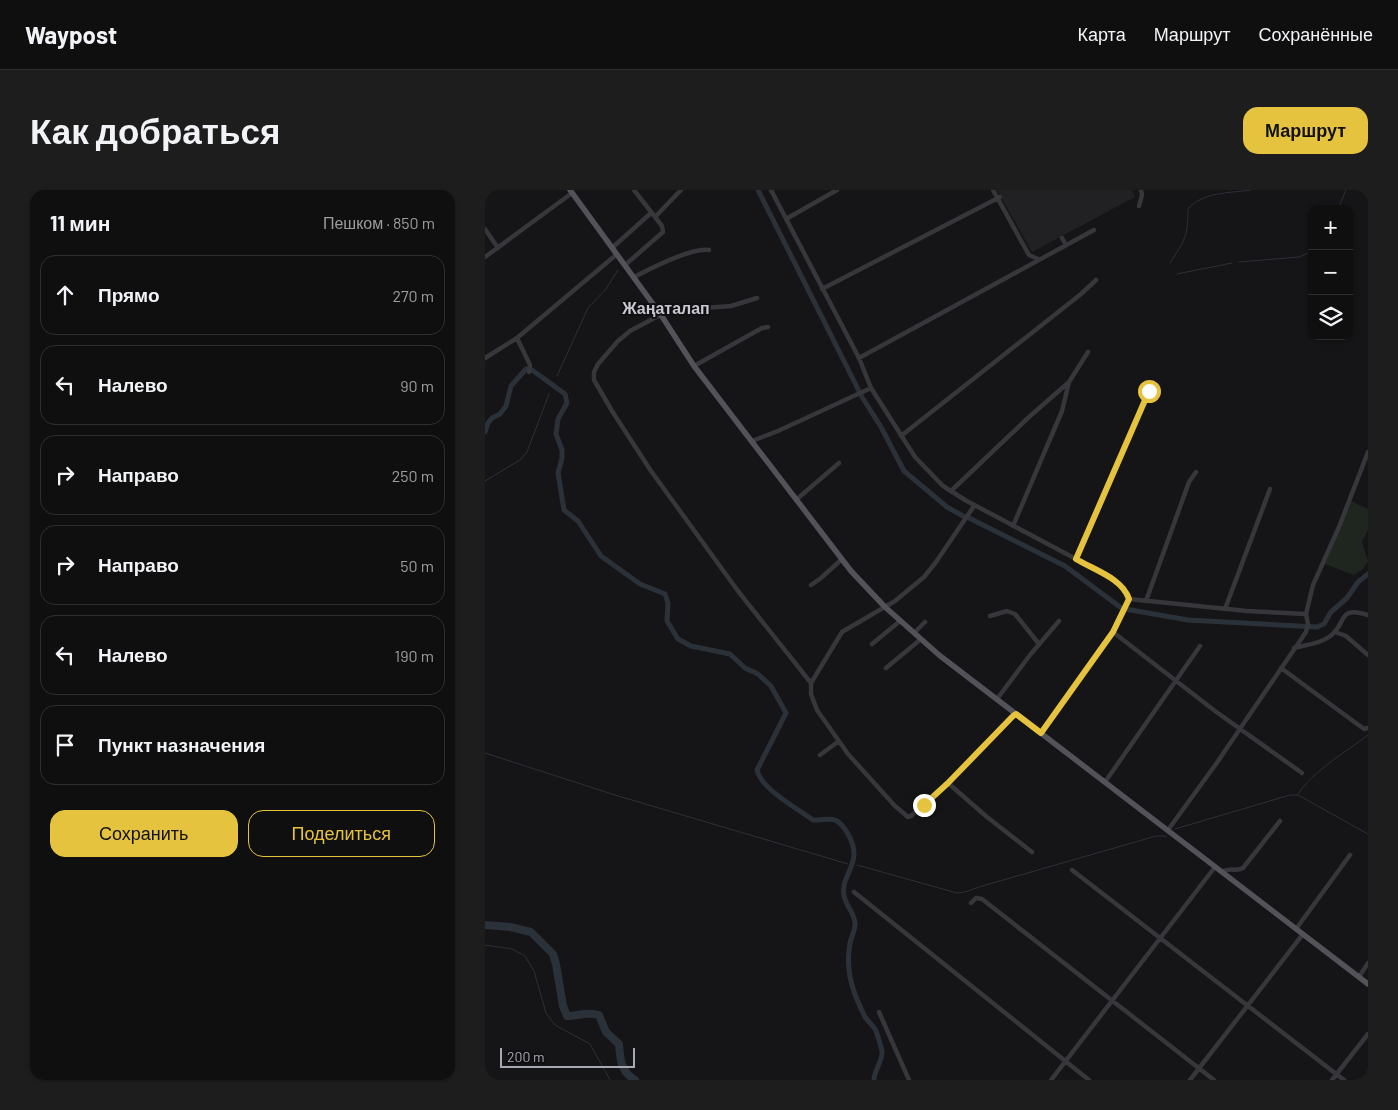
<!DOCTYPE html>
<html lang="ru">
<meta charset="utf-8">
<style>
:root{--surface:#100f10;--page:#1e1d1e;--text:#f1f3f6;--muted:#9c9c9f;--line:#302f30;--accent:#e5c33e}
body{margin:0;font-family:Barlow,sans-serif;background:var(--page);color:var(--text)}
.controls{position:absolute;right:15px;top:15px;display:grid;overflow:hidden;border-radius:10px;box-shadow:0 1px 4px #0004}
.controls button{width:45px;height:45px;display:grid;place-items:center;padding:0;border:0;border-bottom:1px solid var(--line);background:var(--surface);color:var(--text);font:25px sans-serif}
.scale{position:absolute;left:15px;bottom:12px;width:135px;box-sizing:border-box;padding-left:5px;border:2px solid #a7aab5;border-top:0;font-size:14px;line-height:18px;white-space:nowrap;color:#a7aab5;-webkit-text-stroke:4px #100f11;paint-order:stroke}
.stop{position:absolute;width:15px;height:15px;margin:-11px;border:4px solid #e5c33e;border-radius:50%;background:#fff}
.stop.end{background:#e5c33e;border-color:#fff;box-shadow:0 1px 5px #0008}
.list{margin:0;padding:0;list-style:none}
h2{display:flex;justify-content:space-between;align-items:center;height:65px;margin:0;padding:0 20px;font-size:21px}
h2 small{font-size:16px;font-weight:400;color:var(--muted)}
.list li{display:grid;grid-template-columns:32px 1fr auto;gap:15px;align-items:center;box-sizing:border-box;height:80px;margin:0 10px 10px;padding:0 10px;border:1px solid var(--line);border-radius:15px}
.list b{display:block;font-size:19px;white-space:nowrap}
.list em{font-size:16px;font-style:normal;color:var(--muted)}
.actions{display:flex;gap:10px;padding:15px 20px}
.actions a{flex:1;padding:11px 0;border:1px solid var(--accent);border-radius:15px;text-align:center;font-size:18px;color:var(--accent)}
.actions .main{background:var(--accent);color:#111}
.icon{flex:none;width:28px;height:28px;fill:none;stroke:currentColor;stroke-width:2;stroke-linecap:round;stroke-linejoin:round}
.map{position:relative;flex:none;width:883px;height:890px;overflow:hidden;border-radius:15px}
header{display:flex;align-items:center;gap:30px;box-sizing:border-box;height:70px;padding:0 25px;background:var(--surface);border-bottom:1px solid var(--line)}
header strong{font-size:24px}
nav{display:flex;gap:28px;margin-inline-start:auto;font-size:18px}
.intro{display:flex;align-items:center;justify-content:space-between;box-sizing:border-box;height:120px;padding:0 30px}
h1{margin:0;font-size:35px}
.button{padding:12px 22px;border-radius:15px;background:var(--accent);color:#111;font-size:18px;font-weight:700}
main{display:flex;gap:30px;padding:0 30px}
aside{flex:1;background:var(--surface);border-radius:15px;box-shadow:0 1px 4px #0004}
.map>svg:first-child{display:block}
.built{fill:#212023}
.green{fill:#1f2620}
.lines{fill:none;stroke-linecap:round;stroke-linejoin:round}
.stream{stroke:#2b3139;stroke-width:1}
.canal{stroke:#2b3139;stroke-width:5}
.river{stroke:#2b3139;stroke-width:8}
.minor{stroke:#36363b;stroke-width:4.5}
.major{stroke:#525259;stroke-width:5.5}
.route{stroke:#e5c33e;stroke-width:6}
.labels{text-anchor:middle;stroke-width:4;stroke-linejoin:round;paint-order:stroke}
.quarter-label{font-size:16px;font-weight:bold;fill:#c8c9d2;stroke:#100f11}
</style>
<header>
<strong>Waypost</strong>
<nav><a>Карта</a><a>Маршрут</a><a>Сохранённые</a></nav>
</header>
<div class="intro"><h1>Как добраться</h1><a class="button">Маршрут</a></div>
<main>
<aside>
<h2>11 мин<small>Пешком · 850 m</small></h2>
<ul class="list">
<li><svg class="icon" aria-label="ahead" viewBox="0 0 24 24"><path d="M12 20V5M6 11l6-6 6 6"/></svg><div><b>Прямо</b></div><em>270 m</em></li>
<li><svg class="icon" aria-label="left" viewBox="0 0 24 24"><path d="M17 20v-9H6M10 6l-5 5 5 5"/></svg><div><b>Налево</b></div><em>90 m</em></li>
<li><svg class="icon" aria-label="right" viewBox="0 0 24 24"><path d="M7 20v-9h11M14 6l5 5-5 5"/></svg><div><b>Направо</b></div><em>250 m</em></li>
<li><svg class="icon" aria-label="right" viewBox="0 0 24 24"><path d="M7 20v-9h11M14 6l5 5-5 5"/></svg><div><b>Направо</b></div><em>50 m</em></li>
<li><svg class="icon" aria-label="left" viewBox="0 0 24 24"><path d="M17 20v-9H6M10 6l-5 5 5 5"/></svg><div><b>Налево</b></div><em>190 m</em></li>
<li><svg class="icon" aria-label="arrive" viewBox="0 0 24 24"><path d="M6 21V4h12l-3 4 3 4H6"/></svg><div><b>Пункт назначения</b></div></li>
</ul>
<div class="actions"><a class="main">Сохранить</a><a>Поделиться</a></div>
</aside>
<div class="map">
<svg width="883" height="890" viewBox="0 0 883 890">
<rect width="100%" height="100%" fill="#151416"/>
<path class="built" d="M512 0H647L650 7 547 62Z"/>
<path class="green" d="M866 311 883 319V340L877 352 883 371 878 379 869 385 840 374Z"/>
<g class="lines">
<path class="stream" d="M853 19 861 0
M754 72 814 67 823 63 827 57
M685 73C700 50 703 46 703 19 717 2 745 3 766 0
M692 84 747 73
M72 186 103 118 121 99 133 80
M0 291 35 270 42 262 64 204
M0 563 130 605 363 674
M813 604C828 581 861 562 883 545
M690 639 805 605H813L883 644
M372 675 472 703 480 702 494 697 671 646H681
M0 755 27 759 40 766 49 781 61 823 70 835 105 854 125 890
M0 882 8 890"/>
<path class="canal" d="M273 0 377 207 396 237 419 281 462 317 478 326
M0 242 3 233 7 228 15 224 21 216 26 196 41 179 47 180 80 204 82 213 73 229 71 244 77 260V268L73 283 79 320 93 331 116 366 155 394 180 404 183 413 182 431 193 449 206 456 245 464 260 478 273 484 286 496 301 523 272 580C276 599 313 619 328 630 347 630 351 624 363 644 380 674 355 683 359 706 361 716 371 725 370 735 370 741 366 747 365 753 363 764 363 776 365 787 367 798 375 817 380 827 383 831 387 835 390 839 393 845 395 854 397 861 398 871 389 880 389 890
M484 328 580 376 635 417
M640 419 703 430 832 437 839 434 846 422 862 408 873 392 883 384"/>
<path class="river" d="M0 735 25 737 46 742 68 764 71 774 78 816 82 826C93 826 103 821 114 825L121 842 134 854C135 869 136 882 150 890"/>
<path class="minor" d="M286 0 374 168 386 198 430 267 458 296 480 310 591 369 632 392 639 398 644 409
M508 0 544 65 553 69
M654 16 657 5 656 0
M170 27 196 0
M301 29 352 0
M0 39 13 58
M577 48 581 55
M128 57 166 23
M0 67 87 3
M140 75 178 42 177 36 149 0
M149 87C167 78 205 58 224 60
M337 99 515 7
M272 108 246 116 191 120 179 123 145 141 133 151 113 174 109 182V190L127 221 166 281 253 401 326 493
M32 148 45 175 44 182
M0 168 32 148 132 64
M374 168 609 40
M209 176 277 138 283 137
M416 246 596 104 611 90
M267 251 293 241 386 198
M466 301 544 227 584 192
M312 309 354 273
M489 316 451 372 439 387 410 411 357 442 326 493V504L332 520 363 564 410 616 423 627 426 626 463 593 525 528 531 524
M528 336 577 221 584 192 603 162
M591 369 664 201
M326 395 336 388 357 369
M644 409 762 421 821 424
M661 411 704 292 711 282
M740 419 785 299
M505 426 522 421 530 424 554 454
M628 442 730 521 817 583
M850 442 861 446 883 465
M429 443 440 432
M387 454 415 431
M809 458C820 455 834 454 844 447 863 434 851 415 883 425
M401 478 436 449
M796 478 879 539 883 538
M512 509 545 465 574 431
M556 543 628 442 644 409
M335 565 354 551
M620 592 715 456
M463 593 502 627 547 662
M683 640 731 574 821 442 823 434 821 424 828 395 854 337 883 262
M587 680 859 890
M737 682C745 677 751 682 758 678L795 631
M369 702 604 890
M486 713 491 708 497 709 729 890
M811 739 865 665
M874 787 883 773
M394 822 424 890
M566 890 730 677
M705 890 818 744
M847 890 883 844"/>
<path class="major" d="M85 0 176 125 209 176 366 381 400 417 454 465 883 794"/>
</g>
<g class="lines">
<path class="route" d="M439 615 463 593 528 526 531 524 556 543 628 442 644 409C637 388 609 380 591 369L664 201"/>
</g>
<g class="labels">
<g class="quarter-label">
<text x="181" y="124">Жаңаталап</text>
</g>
</g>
</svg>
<div class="controls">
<button>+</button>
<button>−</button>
<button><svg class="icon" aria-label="layers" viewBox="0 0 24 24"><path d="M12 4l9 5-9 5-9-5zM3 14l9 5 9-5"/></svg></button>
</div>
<div class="scale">200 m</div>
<div class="stop" style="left:664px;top:201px"></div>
<div class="stop end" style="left:439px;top:615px"></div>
</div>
</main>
